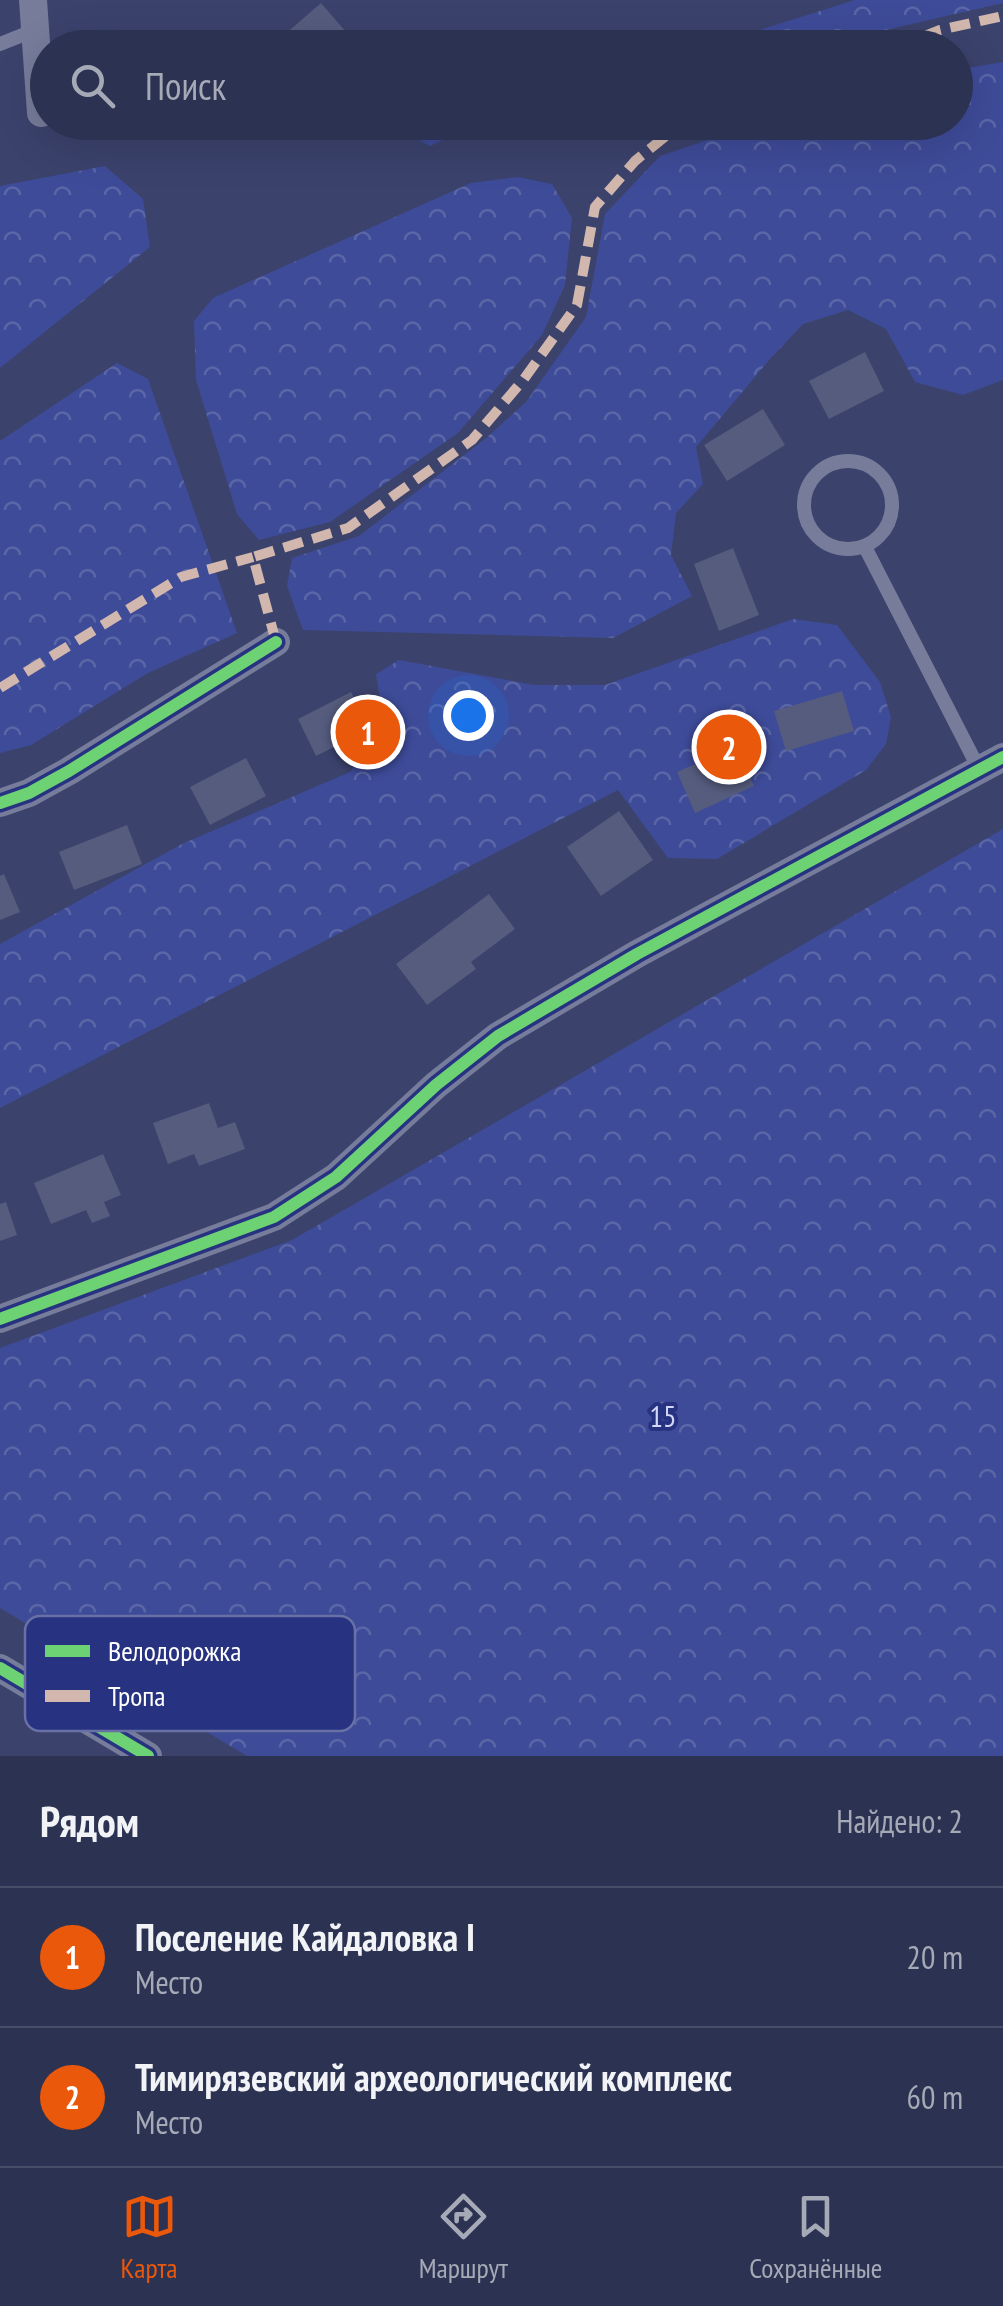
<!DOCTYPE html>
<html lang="ru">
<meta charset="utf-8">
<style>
:root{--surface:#2c3251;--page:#383e5b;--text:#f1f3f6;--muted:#a6aab7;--line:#484d68;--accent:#ea580c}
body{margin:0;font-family:"PT Sans Narrow",sans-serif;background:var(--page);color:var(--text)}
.you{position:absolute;left:468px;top:715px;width:35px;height:35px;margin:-25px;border:8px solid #fff;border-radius:50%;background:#1a73e8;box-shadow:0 0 0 15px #1a73e833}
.badge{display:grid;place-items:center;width:65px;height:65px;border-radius:50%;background:var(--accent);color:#fff;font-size:32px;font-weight:700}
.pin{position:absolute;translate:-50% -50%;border:5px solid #fff;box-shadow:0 2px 10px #0006}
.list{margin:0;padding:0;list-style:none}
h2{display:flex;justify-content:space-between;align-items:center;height:130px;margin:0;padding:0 40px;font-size:42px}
h2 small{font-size:32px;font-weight:400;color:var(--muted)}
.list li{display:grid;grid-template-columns:65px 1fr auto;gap:30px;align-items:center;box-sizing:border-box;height:140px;padding:0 40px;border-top:2px solid var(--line)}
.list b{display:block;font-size:38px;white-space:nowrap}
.list p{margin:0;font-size:32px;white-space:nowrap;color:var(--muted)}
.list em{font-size:32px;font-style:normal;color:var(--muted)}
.icon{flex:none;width:55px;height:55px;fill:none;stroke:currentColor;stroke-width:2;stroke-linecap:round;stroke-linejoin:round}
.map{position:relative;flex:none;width:1003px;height:1756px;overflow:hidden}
.search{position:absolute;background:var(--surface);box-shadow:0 10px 40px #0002;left:30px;right:30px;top:30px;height:110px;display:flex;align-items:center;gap:25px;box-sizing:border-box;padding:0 35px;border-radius:55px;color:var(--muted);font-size:38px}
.sheet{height:410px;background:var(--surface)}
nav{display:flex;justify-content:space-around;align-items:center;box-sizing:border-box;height:140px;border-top:2px solid var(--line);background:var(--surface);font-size:28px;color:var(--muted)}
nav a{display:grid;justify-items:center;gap:5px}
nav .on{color:var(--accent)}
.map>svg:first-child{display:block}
.forest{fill:url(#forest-crowns)}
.building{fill:#565c7e}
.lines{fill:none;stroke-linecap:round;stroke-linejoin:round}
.lane{stroke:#767c9a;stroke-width:14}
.street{stroke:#767c9a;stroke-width:28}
.quiet{stroke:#d1b7ad;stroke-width:10;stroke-dasharray:20 10;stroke-linecap:butt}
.cycleway-casing{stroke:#273380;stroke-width:19}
.cycleway{stroke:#6cd273;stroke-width:12}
.labels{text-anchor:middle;stroke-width:8;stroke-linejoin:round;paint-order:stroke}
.park-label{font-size:30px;fill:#d2d7f5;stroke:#273380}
.key{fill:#273380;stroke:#6870a6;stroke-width:2.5}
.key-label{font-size:28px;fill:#fff}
</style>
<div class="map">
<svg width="1003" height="1756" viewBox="0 0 1003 1756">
<defs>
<pattern id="forest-crowns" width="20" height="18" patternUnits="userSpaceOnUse" patternTransform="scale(2.5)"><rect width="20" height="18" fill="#3e4b98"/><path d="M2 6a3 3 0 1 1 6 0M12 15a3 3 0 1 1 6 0" fill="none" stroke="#5b66a7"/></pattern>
</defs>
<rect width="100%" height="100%" fill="#3b426c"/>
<path class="forest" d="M855 0H1003V3L877 32 837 47H533L563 35 760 30Z
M1003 62V380L963 395 915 382 886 329 848 310 803 324 770 359 696 447 703 484 676 513 671 555 692 596 613 638 303 630 287 586 292 558 359 536 485 439 526 402 586 317 605 214 660 156 759 123 956 122V70Z
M412 123V122L478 123 430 146 404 132Z
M105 166 143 199 150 247 0 368V186Z
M517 177 552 184 572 218 565 285 542 335 458 433 330 522 259 540 237 514 196 380 194 321 213 298 471 183Z
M117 363 148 379 237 633 148 673 31 745 0 753V441Z
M793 619 837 625 880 682 891 717 886 744 866 770 717 859 668 858 618 790 0 1108V944L182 844 350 772 384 724 376 674 399 660 534 685H605Z
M1003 829V1756H247L0 1608V1348L292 1240Z"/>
<path class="building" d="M321 3 353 40 344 48H269Z
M865 352 884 391 829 419 809 381Z
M763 409 785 445 727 481 704 445Z
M733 548 759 615 719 631 694 564Z
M842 691 854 731 786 751 774 711Z
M351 692 370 729 316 756 298 719Z
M736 746 754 786 695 813 677 772Z
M246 758 266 796 210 825 190 787Z
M619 811 653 860 601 896 567 847Z
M127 825 142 864 74 890 59 852Z
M4 874 20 912 0 920V876Z
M489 894 515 929 471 962 476 969 427 1005 396 964Z
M209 1103 218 1128 235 1122 245 1149 199 1166 194 1154 168 1164 153 1123Z
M103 1154 121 1195 104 1202 110 1216 92 1223 86 1210 51 1224 34 1183Z
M6 1202 17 1235 0 1241V1204Z"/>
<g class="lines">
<path class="lane" d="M0 44 35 30
M804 505a44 44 0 1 1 88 0a44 44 0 1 1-88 0Z
M865 547 979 769"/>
<path class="street" d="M33 0 41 113
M0 803 29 793 69 771 276 642
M0 1319 274 1217 336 1177 436 1085 498 1036 637 954 1003 757
M0 1668 148 1756"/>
<path class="quiet" d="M894 48 940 30 1003 16
M276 642 253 557 348 528 472 440 524 379 577 305 595 207 635 161 683 122
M0 688 181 577 253 557"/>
<defs>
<path id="cycleway" d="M0 803 29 793 69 771 276 642
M0 1319 274 1217 336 1177 436 1085 498 1036 637 954 1003 757
M0 1668 148 1756"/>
</defs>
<use href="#cycleway" class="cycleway-casing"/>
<use href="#cycleway" class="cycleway"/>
</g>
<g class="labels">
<g class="park-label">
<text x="663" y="1427">15</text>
</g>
</g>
<rect x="25" y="1616" width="330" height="115" rx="15" class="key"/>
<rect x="45" y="1645" width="45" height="12" fill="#6cd273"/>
<rect x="45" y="1690" width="45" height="12" fill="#d1b7ad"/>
<g class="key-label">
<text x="108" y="1661">Велодорожка</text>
<text x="108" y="1706">Тропа</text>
</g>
</svg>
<div class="you"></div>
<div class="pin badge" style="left:368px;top:732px">1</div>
<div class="pin badge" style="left:729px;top:747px">2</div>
<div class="search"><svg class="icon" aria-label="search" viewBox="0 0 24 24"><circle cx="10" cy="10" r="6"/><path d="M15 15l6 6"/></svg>Поиск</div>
</div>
<section class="sheet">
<h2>Рядом<small>Найдено: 2</small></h2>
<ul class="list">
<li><span class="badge">1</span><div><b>Поселение Кайдаловка I</b><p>Место</p></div><em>20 m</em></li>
<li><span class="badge">2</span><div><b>Тимирязевский археологический комплекс</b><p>Место</p></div><em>60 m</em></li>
</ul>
</section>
<nav>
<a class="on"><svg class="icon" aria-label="map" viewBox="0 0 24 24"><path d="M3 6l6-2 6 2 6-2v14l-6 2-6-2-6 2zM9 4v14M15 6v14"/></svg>Карта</a>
<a><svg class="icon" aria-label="directions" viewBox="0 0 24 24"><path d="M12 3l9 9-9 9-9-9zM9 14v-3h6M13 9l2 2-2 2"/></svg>Маршрут</a>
<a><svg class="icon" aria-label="saved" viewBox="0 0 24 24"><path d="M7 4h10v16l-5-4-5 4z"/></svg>Сохранённые</a>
</nav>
